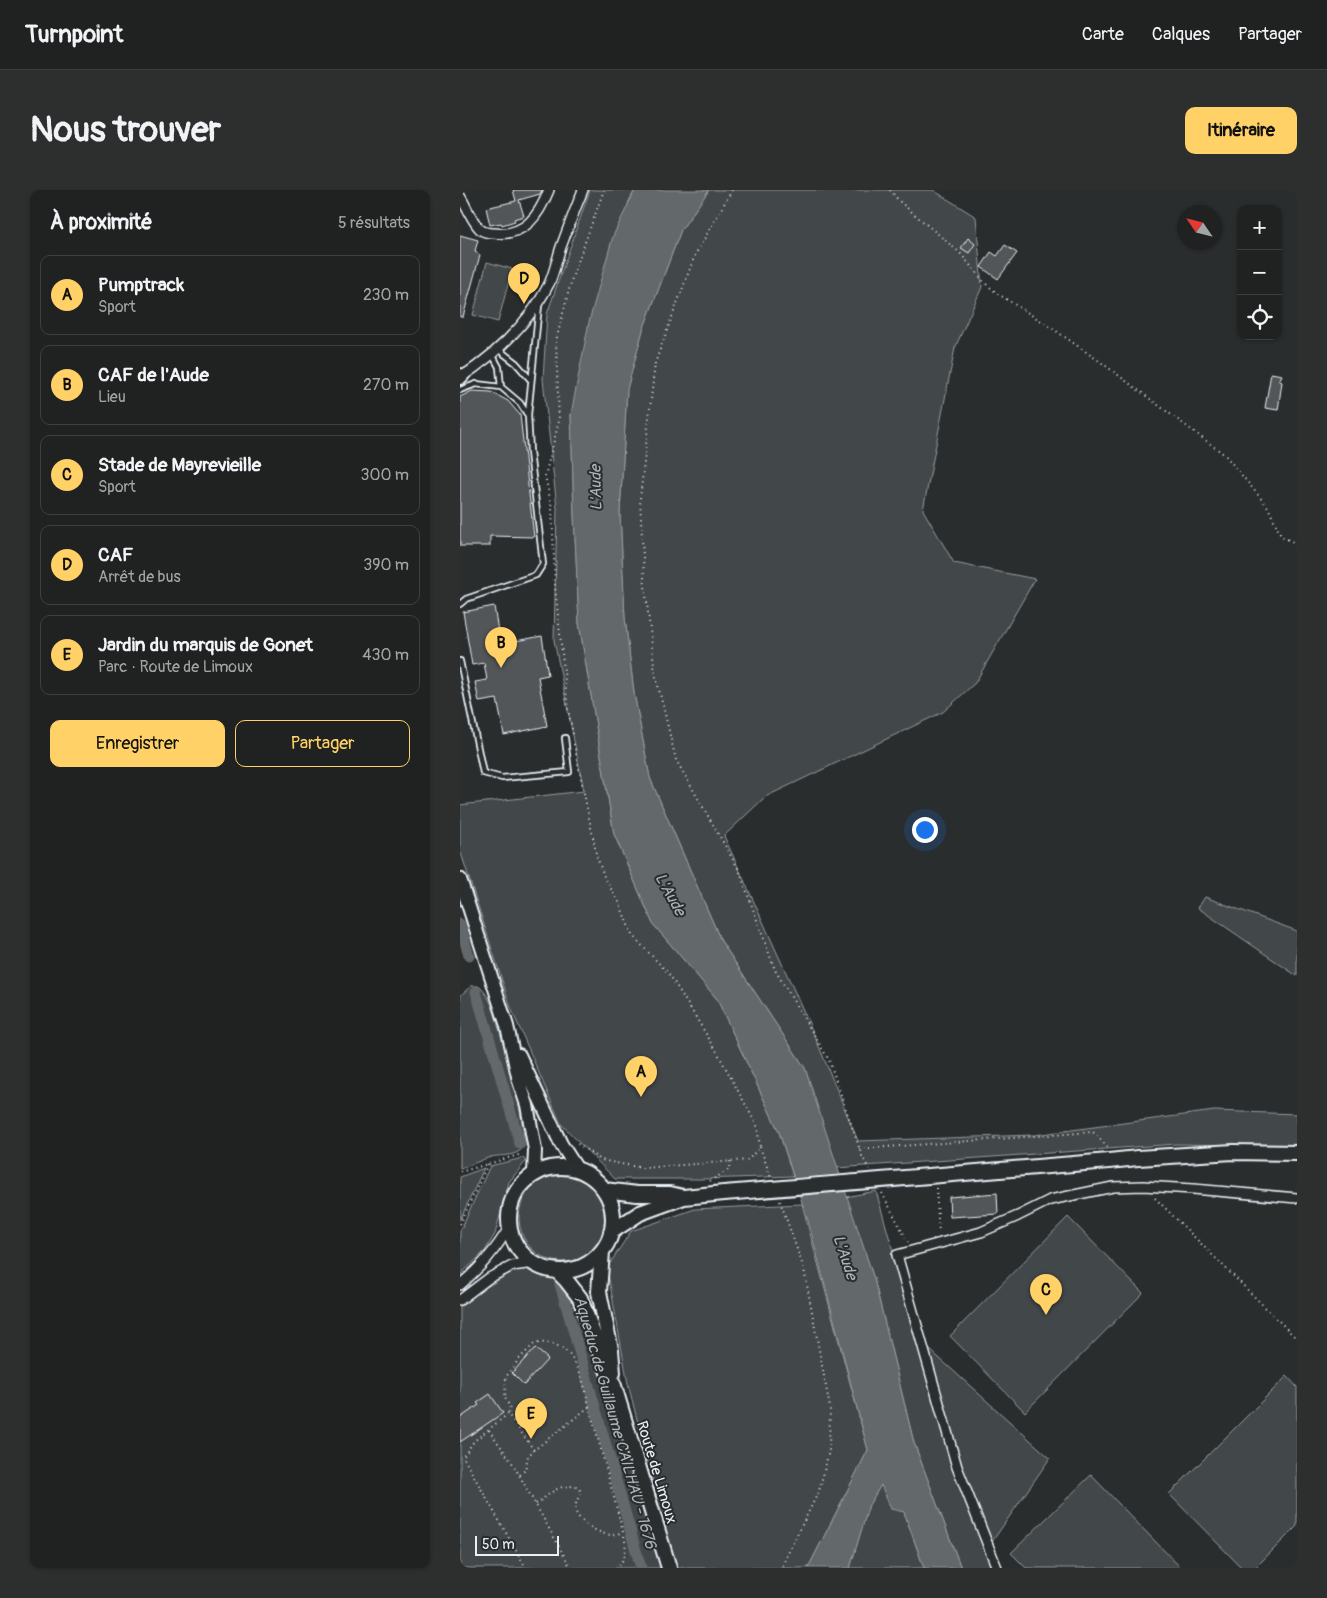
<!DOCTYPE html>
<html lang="fr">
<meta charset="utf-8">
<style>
:root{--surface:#202222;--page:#2d2f2f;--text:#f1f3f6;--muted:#a2a4a5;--line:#3d3f40;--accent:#ffd166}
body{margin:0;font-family:Pangolin,sans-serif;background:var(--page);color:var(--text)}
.controls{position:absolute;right:15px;top:15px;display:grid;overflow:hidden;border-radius:10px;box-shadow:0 1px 4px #0004}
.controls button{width:45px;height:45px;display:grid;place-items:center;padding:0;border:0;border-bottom:1px solid var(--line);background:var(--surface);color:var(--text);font:25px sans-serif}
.compass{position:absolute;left:717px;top:15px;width:45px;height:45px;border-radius:50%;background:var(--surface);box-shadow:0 1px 4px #0004;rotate:305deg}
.scale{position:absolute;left:15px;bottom:12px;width:84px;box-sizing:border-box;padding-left:5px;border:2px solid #e8f1f8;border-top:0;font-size:14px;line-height:18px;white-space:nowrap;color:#e8f1f8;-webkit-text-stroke:4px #2a2d2e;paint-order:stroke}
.you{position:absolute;left:464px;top:639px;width:18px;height:18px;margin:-12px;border:4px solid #fff;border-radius:50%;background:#1a73e8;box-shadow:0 0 0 8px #1a73e833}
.badge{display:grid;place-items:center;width:32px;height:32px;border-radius:50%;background:var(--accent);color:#111;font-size:16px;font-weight:700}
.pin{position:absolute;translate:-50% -41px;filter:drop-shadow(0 1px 2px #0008)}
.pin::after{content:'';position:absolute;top:26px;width:18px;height:15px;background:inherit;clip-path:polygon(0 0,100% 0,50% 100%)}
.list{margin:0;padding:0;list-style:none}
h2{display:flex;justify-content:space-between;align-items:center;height:65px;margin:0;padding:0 20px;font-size:21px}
h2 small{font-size:16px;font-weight:400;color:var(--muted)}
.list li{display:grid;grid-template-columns:32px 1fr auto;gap:15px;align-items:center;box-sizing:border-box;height:80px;margin:0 10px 10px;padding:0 10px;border:1px solid var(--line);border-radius:10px}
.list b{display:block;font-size:19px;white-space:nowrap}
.list p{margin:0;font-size:16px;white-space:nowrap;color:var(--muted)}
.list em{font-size:16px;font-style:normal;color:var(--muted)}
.actions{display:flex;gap:10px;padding:15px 20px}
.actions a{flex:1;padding:11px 0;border:1px solid var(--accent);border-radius:10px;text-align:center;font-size:18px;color:var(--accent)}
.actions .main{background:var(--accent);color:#111}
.icon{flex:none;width:28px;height:28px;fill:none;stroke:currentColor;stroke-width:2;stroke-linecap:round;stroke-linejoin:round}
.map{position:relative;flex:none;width:837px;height:1378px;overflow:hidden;border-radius:10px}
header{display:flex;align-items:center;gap:30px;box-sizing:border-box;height:70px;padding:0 25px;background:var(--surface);border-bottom:1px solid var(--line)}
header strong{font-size:24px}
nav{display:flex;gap:28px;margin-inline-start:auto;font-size:18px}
.intro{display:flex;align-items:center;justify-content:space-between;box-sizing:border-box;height:120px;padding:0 30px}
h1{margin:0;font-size:35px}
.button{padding:12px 22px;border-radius:10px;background:var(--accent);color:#111;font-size:18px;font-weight:700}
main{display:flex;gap:30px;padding:0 30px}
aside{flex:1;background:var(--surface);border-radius:10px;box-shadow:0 1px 4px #0004}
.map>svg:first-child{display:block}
.green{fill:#424648;stroke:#959ca0}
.water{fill:#63686b;stroke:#989fa3}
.pier{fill:#2a2d2e}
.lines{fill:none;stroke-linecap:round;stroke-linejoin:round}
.canal{stroke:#63686b;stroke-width:11}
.building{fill:#535759;stroke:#e8f1f8}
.service-casing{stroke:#e8f1f8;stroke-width:8}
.minor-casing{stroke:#e8f1f8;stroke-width:12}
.secondary-casing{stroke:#e8f1f8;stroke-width:16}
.primary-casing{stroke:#e8f1f8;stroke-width:18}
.path{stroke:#e8f1f8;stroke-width:2;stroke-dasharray:1 4;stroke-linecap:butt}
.service{stroke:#2a2d2e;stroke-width:4.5}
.minor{stroke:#2a2d2e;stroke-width:9}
.secondary{stroke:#2a2d2e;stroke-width:12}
.primary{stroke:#2a2d2e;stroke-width:14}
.primary-bridge-casing{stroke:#e8f1f8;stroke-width:18;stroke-linecap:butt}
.primary-bridge{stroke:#2a2d2e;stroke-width:14}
.labels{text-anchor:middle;stroke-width:4;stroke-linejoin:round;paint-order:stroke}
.street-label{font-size:15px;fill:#e8f1f8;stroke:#2a2d2e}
.water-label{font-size:16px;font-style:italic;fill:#acb3b9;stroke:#2a2d2e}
</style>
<header>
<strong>Turnpoint</strong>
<nav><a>Carte</a><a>Calques</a><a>Partager</a></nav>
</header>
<div class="intro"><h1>Nous trouver</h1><a class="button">Itinéraire</a></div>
<main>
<aside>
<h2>À proximité<small>5 résultats</small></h2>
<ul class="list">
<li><span class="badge">A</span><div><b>Pumptrack</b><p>Sport</p></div><em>230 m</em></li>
<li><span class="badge">B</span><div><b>CAF de l'Aude</b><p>Lieu</p></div><em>270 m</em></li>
<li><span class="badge">C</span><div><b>Stade de Mayrevieille</b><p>Sport</p></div><em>300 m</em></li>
<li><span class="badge">D</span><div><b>CAF</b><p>Arrêt de bus</p></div><em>390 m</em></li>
<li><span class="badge">E</span><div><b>Jardin du marquis de Gonet</b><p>Parc · Route de Limoux</p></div><em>430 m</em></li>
</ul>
<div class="actions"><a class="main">Enregistrer</a><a>Partager</a></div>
</aside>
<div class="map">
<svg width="837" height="1378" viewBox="0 0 837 1378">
<rect width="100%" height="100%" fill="#2a2d2e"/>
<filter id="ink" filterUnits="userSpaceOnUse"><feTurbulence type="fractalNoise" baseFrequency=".02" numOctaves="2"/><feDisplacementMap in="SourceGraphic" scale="10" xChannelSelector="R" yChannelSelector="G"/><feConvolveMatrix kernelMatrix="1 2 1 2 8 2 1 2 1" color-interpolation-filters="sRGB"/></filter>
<g filter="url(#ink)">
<path class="green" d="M130 0H175L169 11 111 224 114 325 119 433 154 644 193 734 257 809 319 942 333 986 242 989H155L101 934 51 818 0 660V615L124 601 94 450 97 318 83 189 87 124Z
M249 0H473L516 27 522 97 495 158 463 320 494 373 575 389 515 493 483 522 305 607 264 646 353 842 398 951 574 945 754 921 837 924V956L717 954 376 978 345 878 261 751 190 588 174 503 165 428 160 323 167 199 183 140 221 40Z
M27 72 52 79 38 132 13 125Z
M745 707 837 741V786L738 718Z
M11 796H18L21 798C32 809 35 825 39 839 51 878 61 916 65 956 54 968 45 964 31 967 21 970 10 975 0 979V814L1 805Z
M63 968 66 971 49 992 35 1044 25 1061 0 1085V1041L30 976Z
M24 978 0 1030V987Z
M59 1028a44 44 0 1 1 88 0a44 44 0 1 1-88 0Z
M416 1001 458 1149 590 1268 529 1356 542 1378H501L454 1253 414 1089 386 1007Z
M342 1014 408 1260 348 1378H215L168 1194 147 1078 171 1041 235 1019Z
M608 1027 683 1103 565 1222 490 1146Z
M59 1078 72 1079 107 1095 129 1142 202 1378H0V1117L25 1098Z
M827 1186 837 1197V1336L795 1378H782L709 1304Z
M631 1285 721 1378H566L551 1363Z
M421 1295 444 1322 464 1378H390L409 1314Z"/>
<path class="water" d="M175 0H249L221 40 183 140 167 199 160 323 165 428 174 503 190 588 261 751 345 878 414 1089 454 1253 501 1378H464L444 1322 431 1319 421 1295 409 1315 390 1378H348L408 1260 349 1034 319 942 257 809 193 734 154 644 119 433 114 325 111 224 129 132 153 46Z"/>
<path class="pier" d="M381 984 387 1002 337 1006 332 988Z"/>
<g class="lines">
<path class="canal" d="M0 734 9 766
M16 802 60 954
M100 1094 181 1378"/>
</g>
<path class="building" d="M53 0H82L80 4 59 10 64 26 54 29 55 31 42 35 41 33 30 35 26 18 56 11Z
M0 45 18 50 15 61 20 65 3 127H0Z
M508 48 515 54 509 63 501 58Z
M545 55 557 63 538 89 521 77 531 62 537 66Z
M811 183 822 185 819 191 822 192 818 220 805 218Z
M12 201 31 202 48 211 60 225 74 347 30 346V356H0V207Z
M34 416 40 454 82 446 88 485 78 487 87 536 44 545 37 509 19 512 15 492 27 490 24 473 12 475 3 422Z
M537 1003 538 1024 490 1027 489 1007Z
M75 1158 88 1169 64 1195 52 1183Z
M30 1204 43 1223 0 1252V1228L19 1215 17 1213Z"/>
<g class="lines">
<defs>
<path id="service" d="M38 159 56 173 70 189
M32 164 39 177 41 197
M0 200 16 194 41 197 60 213 67 224
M0 414 6 409 76 385 83 374 70 262 68 225 79 115
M0 471 23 583 42 588 109 582 105 548"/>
<path id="minor" d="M0 6C5 14 13 33 20 39 23 42 29 43 34 43 65 47 79 25 89 0
M0 188C36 164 69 133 89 94 94 83 97 69 101 57 108 38 115 19 123 0
M0 1095C22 1076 35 1061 50 1036
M0 1110 29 1088 52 1076 74 1073
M537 1378 497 1277 437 1065 521 1042 558 1026 590 1010 653 997 683 996 733 999 837 1008"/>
<path id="secondary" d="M0 188 3 185
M0 689 47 836 59 891 67 915 75 960 74 984
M59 865 101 954 117 979"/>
<path id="primary" d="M678 968 773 962 837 963
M49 1029a52 52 0 1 1 104 0a52 52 0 1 1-104 0Z
M469 986 649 971
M144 1000 177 1004H210L223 1007
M151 1042 180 1023 224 1007 264 1003
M142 1061 139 1102 151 1160 153 1183
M97 1081 106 1090 120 1108 142 1168 154 1196 209 1378"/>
</defs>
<use href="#service" class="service-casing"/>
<use href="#minor" class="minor-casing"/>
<use href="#secondary" class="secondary-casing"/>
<use href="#primary" class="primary-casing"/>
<path class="path" d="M272 0 235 65 195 173 180 309 184 387 195 483 216 570 279 680 315 780 369 870 402 966 409 979
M430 0 439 11 500 63 525 93 538 104 589 136 642 173 765 265 808 317 821 346 837 354
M113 544 108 519 95 397 92 318 85 286 99 231 96 151 112 88 144 0
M114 554 137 667 145 689 159 712 172 745 209 784 256 860 297 936 300 957 288 970 182 978 141 970 115 952
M300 957 311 988
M399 959 633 942 649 959
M0 982 62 964
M250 991 270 979V971
M476 998 479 1043
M422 1003 448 1052
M695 1008 837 1149
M320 1011 344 1079 370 1218 369 1261 359 1301 326 1367 322 1378
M0 1034 28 974
M129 1217 74 1260 48 1224 50 1217 45 1208 46 1187 59 1169 74 1154C89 1150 105 1156 113 1170 124 1187 127 1209 132 1228 143 1266 153 1304 163 1342 167 1356 167 1367 157 1378
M48 1224 14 1251 3 1267 66 1378
M29 1240 53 1274 111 1378
M60 1285 65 1280 68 1266 74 1260
M76 1314C90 1304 101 1291 119 1298L121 1303C118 1308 114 1315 116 1322 119 1333 141 1345 152 1345 155 1345 160 1343 163 1342"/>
<use href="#service" class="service"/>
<use href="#minor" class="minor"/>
<use href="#secondary" class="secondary"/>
<use href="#primary" class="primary"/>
<defs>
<path id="primary-bridge" d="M649 971 678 968
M264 1003 469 986"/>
</defs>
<use href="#primary-bridge" class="primary-bridge-casing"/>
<use href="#primary-bridge" class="primary-bridge"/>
</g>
</g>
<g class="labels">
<g class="street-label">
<text transform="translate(197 1282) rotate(73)" y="5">Route de Limoux</text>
</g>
<g class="water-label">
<text transform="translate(135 298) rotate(-91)" y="6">L'Aude</text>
<text transform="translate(211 704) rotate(61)" y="6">L'Aude</text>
<text transform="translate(386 1067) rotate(72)" y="6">L'Aude</text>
<text transform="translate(156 1232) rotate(74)" y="6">Aqueduc de Guillaume CAILHAU - 1676</text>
</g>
</g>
</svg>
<div class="controls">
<button>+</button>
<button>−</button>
<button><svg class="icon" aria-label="locate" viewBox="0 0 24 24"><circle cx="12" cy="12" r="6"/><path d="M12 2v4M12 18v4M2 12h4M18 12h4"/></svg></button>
</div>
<svg class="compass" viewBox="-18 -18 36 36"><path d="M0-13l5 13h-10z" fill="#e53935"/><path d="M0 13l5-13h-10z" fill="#a2a4a5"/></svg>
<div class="scale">50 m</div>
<div class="you"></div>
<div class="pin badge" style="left:181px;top:907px">A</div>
<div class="pin badge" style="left:41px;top:478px">B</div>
<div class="pin badge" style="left:586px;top:1125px">C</div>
<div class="pin badge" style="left:64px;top:114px">D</div>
<div class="pin badge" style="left:71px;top:1249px">E</div>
</div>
</main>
